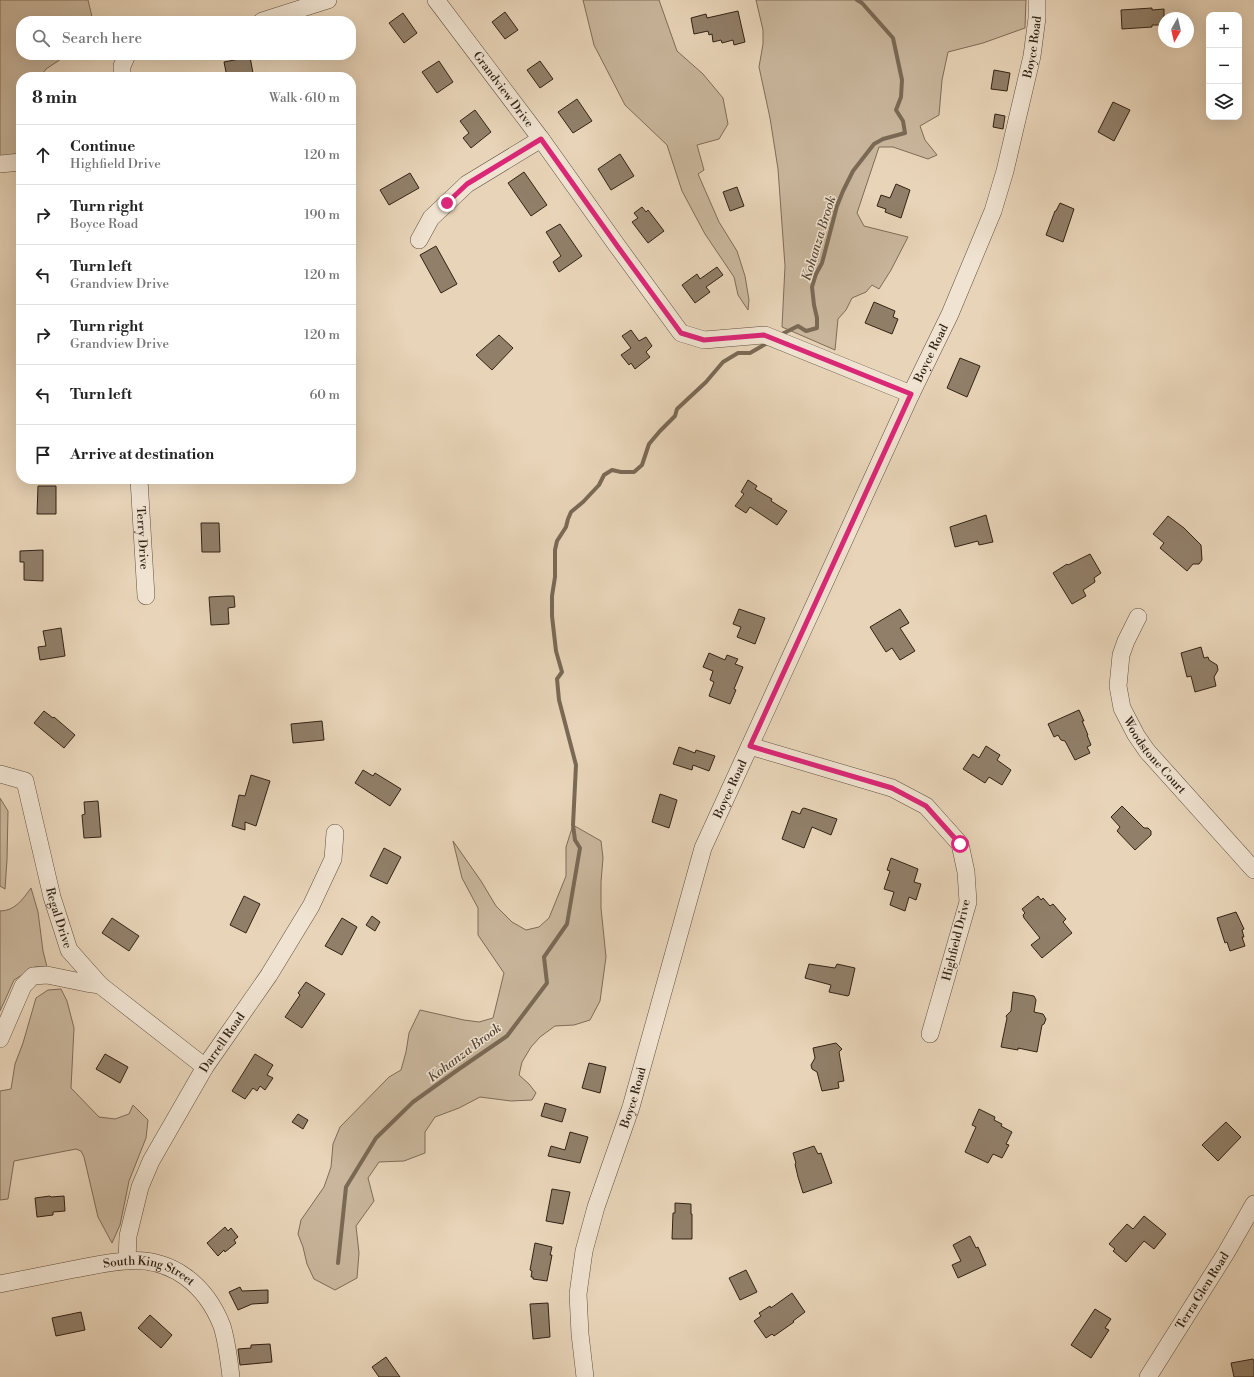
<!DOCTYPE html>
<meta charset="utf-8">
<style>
:root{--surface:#fff;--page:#f6f6f6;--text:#222;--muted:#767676;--line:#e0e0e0}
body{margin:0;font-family:"Libre Bodoni",serif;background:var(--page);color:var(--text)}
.controls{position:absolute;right:12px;top:12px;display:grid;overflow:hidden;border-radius:8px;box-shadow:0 4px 16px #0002}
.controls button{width:36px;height:36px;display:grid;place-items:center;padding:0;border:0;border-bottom:1px solid var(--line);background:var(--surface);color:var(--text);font:20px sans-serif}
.compass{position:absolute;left:1158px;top:12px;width:36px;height:36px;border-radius:50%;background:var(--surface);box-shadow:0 4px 16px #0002;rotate:188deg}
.stop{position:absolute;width:12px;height:12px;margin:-9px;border:3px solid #db2777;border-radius:50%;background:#fff}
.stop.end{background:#db2777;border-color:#fff;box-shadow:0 1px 4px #0008}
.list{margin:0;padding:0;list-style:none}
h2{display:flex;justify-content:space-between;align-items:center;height:52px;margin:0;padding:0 16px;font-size:17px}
h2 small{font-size:13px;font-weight:400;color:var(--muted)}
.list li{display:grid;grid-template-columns:26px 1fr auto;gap:12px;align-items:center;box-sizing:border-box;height:60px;padding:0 16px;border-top:1px solid var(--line)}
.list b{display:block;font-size:15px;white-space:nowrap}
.list p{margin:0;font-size:13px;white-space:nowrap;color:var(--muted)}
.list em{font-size:13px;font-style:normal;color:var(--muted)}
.icon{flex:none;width:22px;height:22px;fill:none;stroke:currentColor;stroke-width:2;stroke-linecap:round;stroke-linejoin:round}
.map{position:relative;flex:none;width:1254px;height:1377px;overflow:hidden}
.search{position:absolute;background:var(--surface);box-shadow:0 4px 16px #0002;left:16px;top:16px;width:340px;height:44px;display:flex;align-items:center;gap:10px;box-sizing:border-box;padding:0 14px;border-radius:16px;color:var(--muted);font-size:15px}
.panel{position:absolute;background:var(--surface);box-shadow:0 4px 16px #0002;left:16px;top:72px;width:340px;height:412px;border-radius:16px}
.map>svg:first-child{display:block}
.green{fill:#c9b69c;stroke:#7e6c58}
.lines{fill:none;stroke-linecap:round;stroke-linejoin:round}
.stream{stroke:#7a6955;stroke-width:4}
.building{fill:#917f69;stroke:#332314}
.minor-casing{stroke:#604f3d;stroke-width:18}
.minor{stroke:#f0e3d1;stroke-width:17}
.route{stroke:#db2777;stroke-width:5}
.labels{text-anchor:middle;stroke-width:3;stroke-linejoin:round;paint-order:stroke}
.street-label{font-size:12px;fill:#332314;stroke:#f0e3d1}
.water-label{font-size:13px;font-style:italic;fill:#574634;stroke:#f0e3d1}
</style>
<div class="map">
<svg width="1254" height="1377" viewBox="0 0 1254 1377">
<rect width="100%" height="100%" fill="#e8d4b8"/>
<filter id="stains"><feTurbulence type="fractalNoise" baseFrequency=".005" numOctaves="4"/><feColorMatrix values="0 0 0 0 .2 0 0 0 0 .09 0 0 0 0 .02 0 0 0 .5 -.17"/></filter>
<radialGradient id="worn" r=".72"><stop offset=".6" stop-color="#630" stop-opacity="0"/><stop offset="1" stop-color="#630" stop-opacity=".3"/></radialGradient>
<path class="green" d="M0 0H88L93 21H21V55H103L64 57 46 69 40 77H21V94L18 96 19 155 0 156Z
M583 0H659L677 51 703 74 723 98 728 124 719 139 697 145 704 170 698 174 719 222 737 251 745 276 749 300 748 310 738 295 734 277 705 234 682 191 667 145 625 105 594 45Z
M756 0H1026L1025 28 983 43 948 52 942 80 939 115 920 126 925 140 937 155 928 159 893 147H879L857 213 864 226 908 237 891 270 879 289 872 285 866 292 852 298 846 310 838 319 835 350 782 327 785 266 778 169 770 118 759 67 763 44V30Z
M0 798 8 811 7 860 5 889 0 886Z
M573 825 601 841 603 858 601 882V908L606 957 600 1001 590 1020 574 1025 555 1026 540 1037 531 1047 522 1062 519 1075 529 1084 536 1093 532 1100 511 1101 480 1097 459 1108 435 1117 425 1132V1153L404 1161 379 1162 368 1178 374 1201 356 1226 359 1253 357 1278 335 1290 314 1279 307 1264 303 1247 298 1234 301 1220 324 1187 331 1167 333 1144 340 1127 389 1077 401 1070 406 1052 409 1033 420 1010 464 1020 479 1022 493 1018 504 973 478 935V908L462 878 453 841 481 881 496 906 512 922 526 930 539 927 549 918 566 876V847Z
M31 888 38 912 43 951 47 967H35L14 980 0 1011V911C15 911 23 899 31 888Z
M61 989 67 1001 74 1028 71 1088 99 1117 115 1119 129 1114 133 1105 148 1120 146 1138 129 1181 120 1225 112 1243 98 1217 84 1157 81 1151 76 1149 14 1161 8 1199 0 1200V1091L11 1089 15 1064 23 1043 36 998 48 990Z"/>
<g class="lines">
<path class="stream" d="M780 335 798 326 806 331 817 328V318L814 305 812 287 816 274 822 263 837 206 843 191 853 171 874 144 883 139 905 133 903 121 896 110 901 97 902 80 893 38 862 3 857 0
M338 1263 346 1187 376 1138 413 1102 459 1069 507 1036 547 983 544 957 567 924 580 848 575 840 573 825 576 765 559 700 557 679 562 672 556 651 552 616V596L555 577V550L557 541 566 527 568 519 571 512 583 502 599 485 604 475 612 470 621 472H634L642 465 649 444 660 431 675 416 677 409 706 382 723 362 738 353H750L769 342"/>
</g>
<path class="building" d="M1152 8V10L1164 9V25H1152V27L1122 29 1121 10Z
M738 11 745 42 734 45 733 40 722 43 721 40 713 42 712 34 709 35 708 31 694 34 691 18 706 14 707 18Z
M505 12 518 30 505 39 492 22Z
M403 13 417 33 404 43 389 23Z
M250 57 253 73 227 77 224 62Z
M439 61 453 82 437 93 422 72Z
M540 61 553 79 540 88 527 70Z
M994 70 1010 73 1007 91 991 89Z
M577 99 592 121 573 133 558 112Z
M1113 102 1130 110 1114 141 1098 132Z
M475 110 491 132 471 148 463 138 469 133 460 121Z
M995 114 1005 116 1003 129 993 127Z
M620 154 634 176 611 190 598 169Z
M524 172 547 205 531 216 508 183Z
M410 173 419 188 389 205 380 190Z
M896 184 910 190 901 218 885 212 886 209 877 206 881 195 890 198Z
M737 187 744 206 730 211 723 192Z
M1060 203 1074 209 1063 242 1046 235 1055 211H1056Z
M642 207 646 212 648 210 664 231 648 243 632 222 638 218 634 213Z
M560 224 582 256 559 272 553 262 561 256 546 232Z
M436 246 457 284 441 293 420 255Z
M717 267 723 275 706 287 710 292 695 303 682 285 697 274 700 279Z
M874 302 895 311 893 317 898 319 892 334 865 323Z
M631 330 639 341 646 337 652 346 646 352 650 357 635 369 631 363 629 365 621 355 631 348 622 336Z
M499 335 513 348 492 370 476 355Z
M960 358 980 366 967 397 947 388Z
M748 480 757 486 755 489 772 499 771 501 787 511 777 525 750 507 746 513 735 506 744 494 741 492Z
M38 486H56V514H37Z
M986 515 993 542 979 545 978 541 955 547 950 527Z
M1168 516 1184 528 1201 545 1202 560 1199 564H1193L1187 571 1160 548 1164 543 1153 534Z
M201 523H219L220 552H202Z
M43 550V581L24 580V562H20V551Z
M1090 554 1101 573 1094 578 1095 582 1083 590 1086 596 1072 604 1053 573 1067 564 1068 565Z
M227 596H234L235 607 228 608 229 624 211 625 209 597Z
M739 609 765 618 755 644 737 637 741 627 733 624Z
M900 609 909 623 900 628 915 651 900 660 892 648 886 652 870 627Z
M61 628 65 656 40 660 38 647 46 646 43 631Z
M1201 647 1204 658 1208 657 1209 660 1217 665 1218 670 1214 677 1216 686 1195 692 1191 676 1187 677 1181 653Z
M709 653 725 660 727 655 738 659 735 664 743 667 734 689 736 690 730 704 709 696 714 682 710 680 713 671 703 667Z
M1079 710 1084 721H1082L1088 735H1087L1091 745 1087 747 1090 753 1075 760 1065 741 1061 740 1058 735 1054 737 1048 724Z
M44 711 53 718 54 717 75 735 64 748 34 723Z
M322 721 324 740 293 743 291 724Z
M986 746 1000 755 997 760 1011 770 1002 785 989 777 985 783 963 769 973 754 979 758Z
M679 747 695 753 696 750 715 756 709 771 693 765 692 770 673 764Z
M363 770 373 776 375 773 401 789 390 806 355 783Z
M251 775 270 781 256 826 245 822V830L232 826 239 795 245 796Z
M660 794 677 800 669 828 652 822Z
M98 801 101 837 84 838 82 815 85 814 84 802Z
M1122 806 1144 828H1148L1151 831V835L1135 850 1117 831 1120 827 1111 817Z
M804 808 837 819 831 835 812 827 804 848 782 839 792 811 800 814 802 809Z
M384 848 401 857 387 884 370 876Z
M891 858 918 869 914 882 921 884 916 900 909 897 905 911 890 905 894 892 884 889 890 871 887 870Z
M244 896 260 904 246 933 230 925Z
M1038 896 1041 900 1043 898 1050 906 1053 904 1066 919 1063 922 1072 933 1042 958 1031 945 1040 938 1024 918 1023 915 1025 913 1022 909Z
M1236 912 1244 929 1242 930 1244 937H1242L1245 946 1230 951 1227 942 1225 943 1217 918Z
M372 916 380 922 375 931 366 925Z
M112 918 139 936 129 951 102 933Z
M342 918 357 927 342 955 325 946Z
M809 964 835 968 837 964 855 968 849 995 848 996 829 992 831 985 805 978Z
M306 982 325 994 302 1028 285 1017 300 995 298 993Z
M1013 992 1034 996 1036 1000 1034 1012 1043 1014 1046 1019 1044 1024 1042 1025 1037 1052 1018 1048V1050L1001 1047 1007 1018 1006 1016 1011 1011Z
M836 1043 842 1049 839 1052 844 1081 838 1082 839 1088 822 1091 817 1072 812 1069 811 1065 815 1058 813 1048Z
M105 1054 128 1067 120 1083 96 1069Z
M255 1054 273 1065 267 1075 273 1078 265 1090 260 1086 257 1091 253 1088 245 1099 232 1091Z
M589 1063 606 1067 600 1093 582 1088Z
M545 1103 566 1109 562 1122 541 1116Z
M979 1109 995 1117 994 1120 1002 1124 1001 1126 1012 1132 1006 1144 1009 1145 1002 1158 993 1154 988 1163 965 1152 976 1127 972 1125Z
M298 1114 308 1120 303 1129 292 1122Z
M1226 1122 1241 1137 1218 1161 1202 1145Z
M570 1132 588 1137 580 1163 548 1156 551 1146 565 1150Z
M814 1146 818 1154 821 1153 832 1183 803 1193 798 1177 795 1164 796 1163 793 1153Z
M552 1189 570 1192 563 1224 546 1221Z
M50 1196 51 1197 64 1196 65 1211 53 1212V1215L37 1217 35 1198Z
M675 1203 691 1204V1214H692V1239H672L673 1213H675Z
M1144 1216 1166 1234 1154 1249 1144 1241 1126 1262 1113 1251 1115 1249 1109 1244 1127 1224 1133 1229Z
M225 1227 228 1231 231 1228 238 1237 234 1240 236 1243 225 1252 224 1250 218 1256 207 1243Z
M970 1236 976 1248 978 1247 986 1265 958 1278 952 1265 961 1261 953 1245Z
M535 1243 552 1247 550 1255H552L547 1281 533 1279V1277H531L532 1271 530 1270Z
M746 1270 757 1292 740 1300 729 1278Z
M240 1287 242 1291 268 1290V1303L252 1304 238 1310 229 1292Z
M792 1293 805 1312 793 1321 794 1322 774 1336 772 1334 766 1338 754 1321 761 1316 759 1313 770 1306 771 1308Z
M548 1303 550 1337 533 1339 530 1304Z
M1095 1309 1111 1319 1105 1328 1109 1330 1091 1358 1071 1345Z
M81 1312 85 1330 56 1336 52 1318Z
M150 1315 172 1335 161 1348 138 1328Z
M270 1344 272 1362 240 1365 238 1349 251 1348V1345Z
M386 1357 400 1377H379L372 1367Z
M1253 1359 1254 1361V1377H1234L1231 1363Z"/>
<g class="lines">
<defs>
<g id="minor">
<path id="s1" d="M436 0 541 139 618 247 681 333 704 340 765 335 911 394"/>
<path d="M262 21 328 0"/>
<path d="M122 77V66L127 55"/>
<path d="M0 164 21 162"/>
<path d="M419 240 431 218 467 184 541 139"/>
<path id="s2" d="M139 479 146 596"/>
<path id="s3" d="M1138 617 1126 641 1121 655 1118 686 1122 708 1136 735 1147 751 1254 870"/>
<path d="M750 746 892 788 926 806 960 844 966 872 968 902 930 1034"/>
<path id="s4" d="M0 774 25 781 52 897 69 950 100 985 205 1067"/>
<path d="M0 1039 23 986 33 976 47 975 86 983 100 985"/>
<path id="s5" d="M127 1260 128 1236 140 1187 151 1161 205 1067 269 975 311 906 333 859 335 833"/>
<path id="s6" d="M0 1284C25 1279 50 1274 75 1269 92 1266 109 1262 126 1261 172 1257 206 1285 222 1326 227 1342 229 1361 231 1377"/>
<path id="s7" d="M585 1377 580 1334 578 1294 584 1251 596 1207 631 1107 703 848 911 394 950 314 993 211 1005 171 1032 56 1037 18V0"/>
<path id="s8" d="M1148 1377 1226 1253 1254 1204"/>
</g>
</defs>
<use href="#minor" class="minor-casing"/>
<use href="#minor" class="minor"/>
</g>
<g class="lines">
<path class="route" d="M447 203 467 184 541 139 618 247 681 333 704 340 764 335 911 394 750 746 892 788 926 806 960 844"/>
</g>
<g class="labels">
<g class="street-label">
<text dy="4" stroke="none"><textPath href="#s7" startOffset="1416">Boyce Road</textPath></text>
<text dy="4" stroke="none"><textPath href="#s1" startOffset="112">Grandview Drive</textPath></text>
<text dy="4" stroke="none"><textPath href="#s7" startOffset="1092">Boyce Road</textPath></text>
<text dy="4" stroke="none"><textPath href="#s2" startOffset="59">Terry Drive</textPath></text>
<text dy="4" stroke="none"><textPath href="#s3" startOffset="153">Woodstone Court</textPath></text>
<text dy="4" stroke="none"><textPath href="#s7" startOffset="612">Boyce Road</textPath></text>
<text dy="4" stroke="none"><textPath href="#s4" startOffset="167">Regal Drive</textPath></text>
<text transform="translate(956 940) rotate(-76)" y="4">Highfield Drive</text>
<text dy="4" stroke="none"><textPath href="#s5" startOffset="241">Darrell Road</textPath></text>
<text dy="4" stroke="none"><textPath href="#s7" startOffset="288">Boyce Road</textPath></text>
<text dy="4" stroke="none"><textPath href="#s6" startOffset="153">South King Street</textPath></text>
<text dy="4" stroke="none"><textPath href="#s8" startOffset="102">Terra Glen Road</textPath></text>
</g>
<g class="water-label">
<text transform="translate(818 238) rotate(-73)" y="5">Kohanza Brook</text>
<text transform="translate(464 1052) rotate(-37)" y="5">Kohanza Brook</text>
</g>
</g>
<rect width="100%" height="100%" filter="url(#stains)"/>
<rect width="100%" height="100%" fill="url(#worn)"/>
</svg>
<div class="controls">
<button>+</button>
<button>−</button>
<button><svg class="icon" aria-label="layers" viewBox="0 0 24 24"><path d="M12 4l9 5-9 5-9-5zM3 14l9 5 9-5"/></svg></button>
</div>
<svg class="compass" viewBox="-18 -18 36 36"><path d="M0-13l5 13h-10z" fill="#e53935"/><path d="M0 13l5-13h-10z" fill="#767676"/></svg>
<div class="stop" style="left:960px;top:844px"></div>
<div class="stop end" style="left:447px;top:203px"></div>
<div class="search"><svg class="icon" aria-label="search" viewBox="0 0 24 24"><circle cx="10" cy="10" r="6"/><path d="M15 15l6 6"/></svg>Search here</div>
<section class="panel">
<h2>8 min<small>Walk · 610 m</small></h2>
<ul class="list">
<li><svg class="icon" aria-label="ahead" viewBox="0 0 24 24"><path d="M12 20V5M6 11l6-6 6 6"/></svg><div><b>Continue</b><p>Highfield Drive</p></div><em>120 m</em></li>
<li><svg class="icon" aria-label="right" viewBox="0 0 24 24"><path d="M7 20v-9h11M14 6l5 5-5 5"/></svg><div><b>Turn right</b><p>Boyce Road</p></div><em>190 m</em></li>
<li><svg class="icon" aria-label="left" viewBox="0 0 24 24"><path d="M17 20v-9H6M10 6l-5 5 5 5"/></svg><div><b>Turn left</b><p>Grandview Drive</p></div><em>120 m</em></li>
<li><svg class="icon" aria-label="right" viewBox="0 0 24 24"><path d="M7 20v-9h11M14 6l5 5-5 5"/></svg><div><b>Turn right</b><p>Grandview Drive</p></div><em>120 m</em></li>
<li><svg class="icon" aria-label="left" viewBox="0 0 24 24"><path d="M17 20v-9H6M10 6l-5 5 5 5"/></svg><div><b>Turn left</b></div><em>60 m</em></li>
<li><svg class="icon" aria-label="arrive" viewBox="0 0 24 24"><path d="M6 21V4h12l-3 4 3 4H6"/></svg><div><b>Arrive at destination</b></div></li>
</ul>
</section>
</div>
